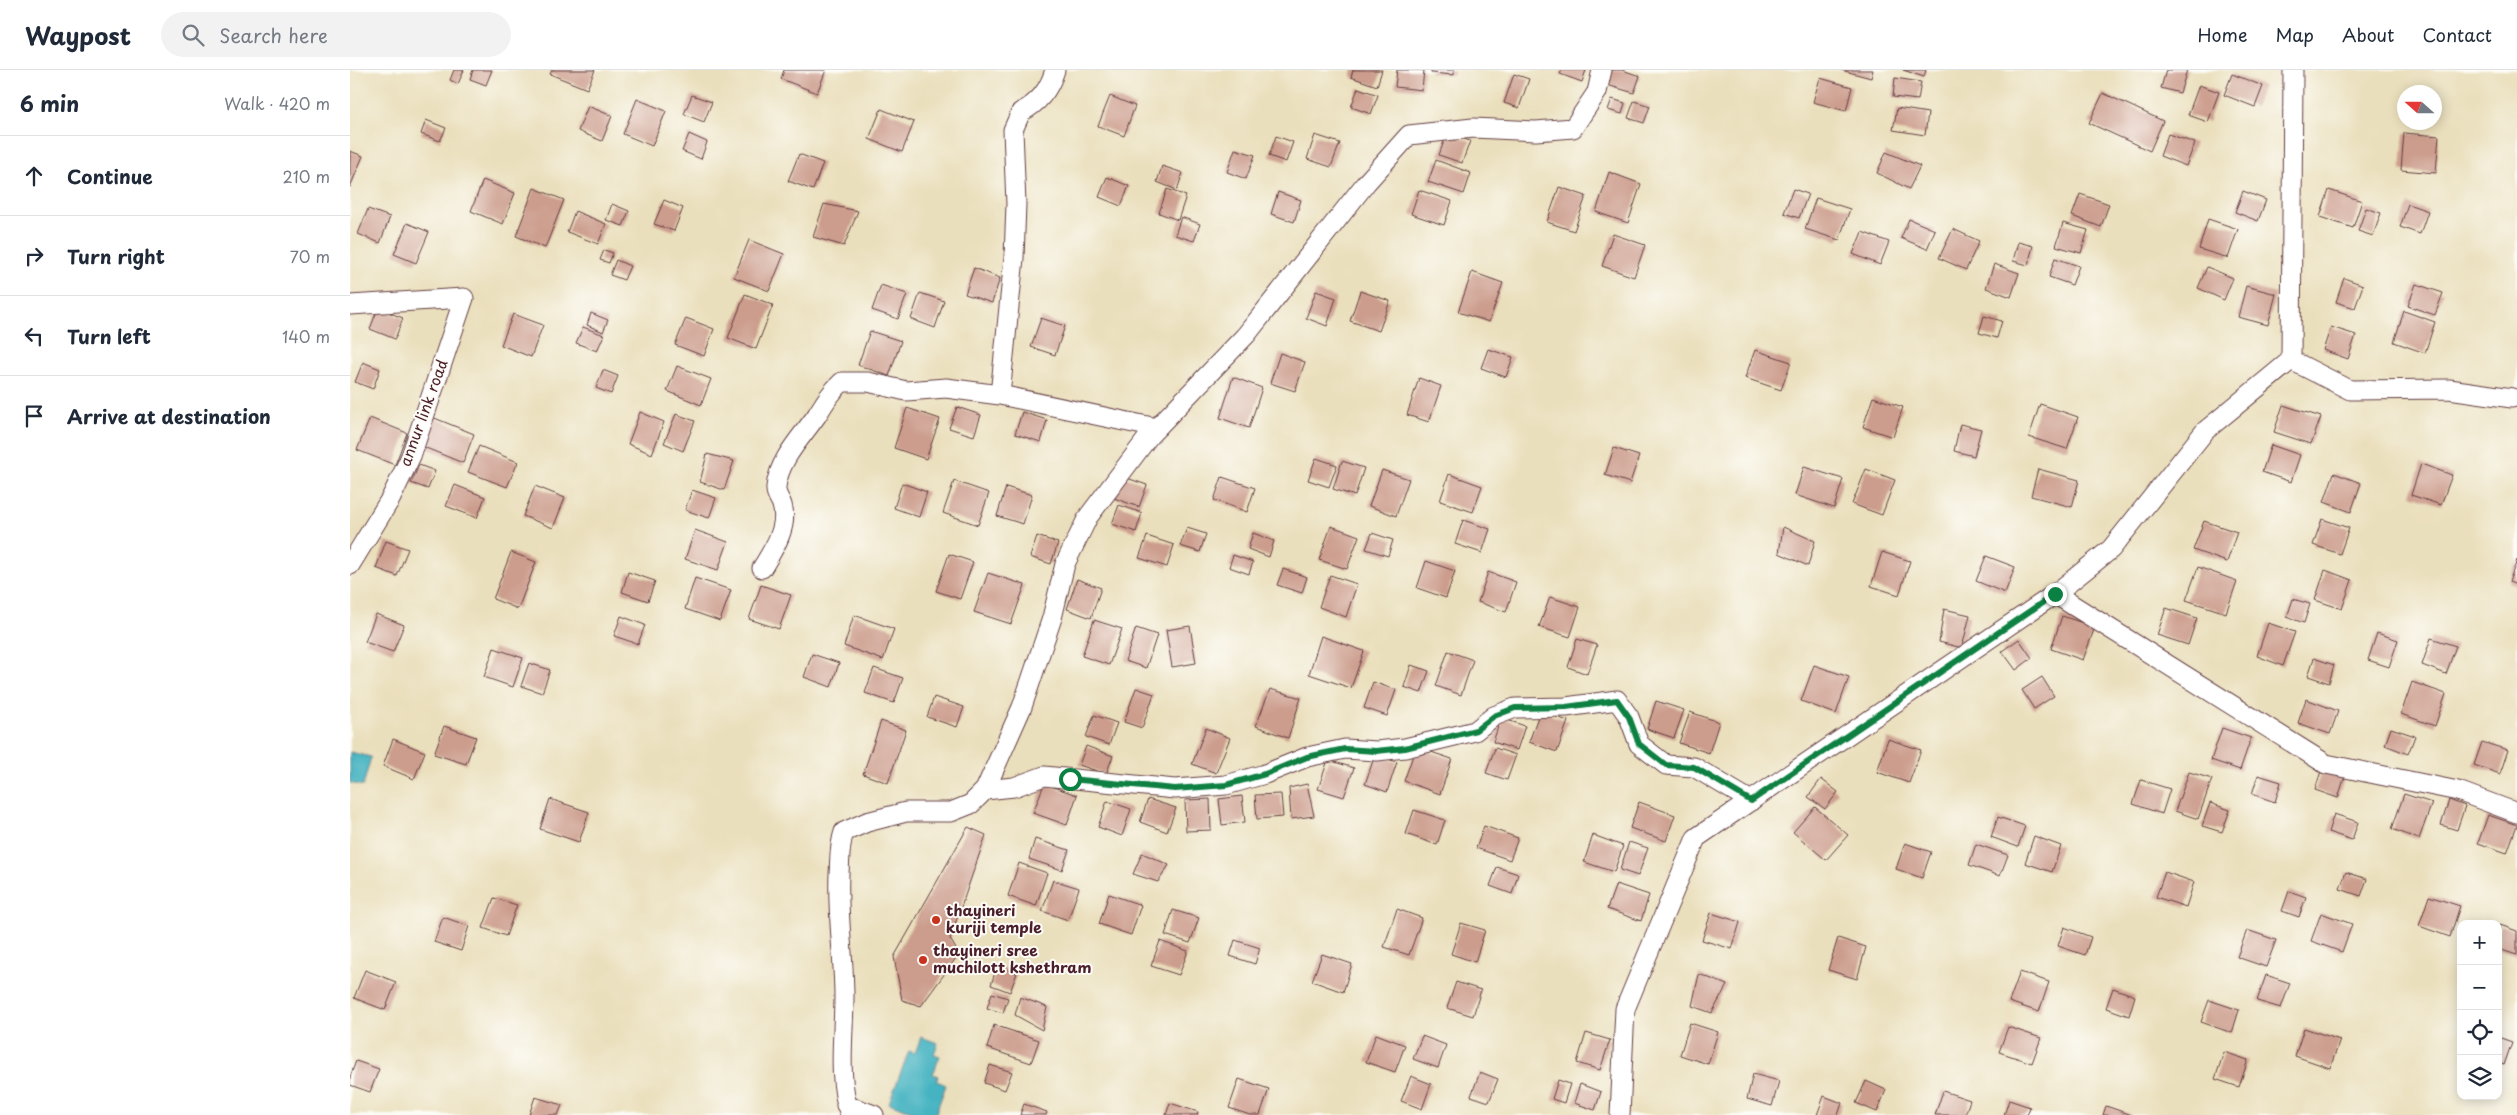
<!DOCTYPE html>
<meta charset="utf-8">
<style>
:root{--surface:#fff;--page:#f2f2f3;--text:#1f2937;--muted:#747a83;--line:#e0e1e3}
body{margin:0;font-family:"Playpen Sans",sans-serif;background:var(--page);color:var(--text)}
.controls{position:absolute;right:15px;bottom:15px;display:grid;overflow:hidden;border-radius:10px;box-shadow:0 2px 12px #0003}
.controls button{width:45px;height:45px;display:grid;place-items:center;padding:0;border:0;border-bottom:1px solid var(--line);background:var(--surface);color:var(--text);font:25px sans-serif}
.compass{position:absolute;left:2047px;top:15px;width:45px;height:45px;border-radius:50%;background:var(--surface);box-shadow:0 2px 12px #0003;rotate:291deg}
.stop{position:absolute;width:15px;height:15px;margin:-11px;border:4px solid #0b8043;border-radius:50%;background:#fff}
.stop.end{background:#0b8043;border-color:#fff;box-shadow:0 1px 5px #0008}
.list{margin:0;padding:0;list-style:none}
h2{display:flex;justify-content:space-between;align-items:center;height:65px;margin:0;padding:0 20px;font-size:21px}
h2 small{font-size:16px;font-weight:400;color:var(--muted)}
.list li{display:grid;grid-template-columns:32px 1fr auto;gap:15px;align-items:center;box-sizing:border-box;height:80px;padding:0 20px;border-top:1px solid var(--line)}
.list b{display:block;font-size:19px;white-space:nowrap}
.list em{font-size:16px;font-style:normal;color:var(--muted)}
.icon{flex:none;width:28px;height:28px;fill:none;stroke:currentColor;stroke-width:2;stroke-linecap:round;stroke-linejoin:round}
.map{position:relative;flex:none;width:2167px;height:1045px;overflow:hidden}
header{display:flex;align-items:center;gap:30px;box-sizing:border-box;height:70px;padding:0 25px;background:var(--surface);border-bottom:1px solid var(--line)}
header strong{font-size:24px}
nav{display:flex;gap:28px;margin-inline-start:auto;font-size:18px}
.search{width:350px;height:45px;background:var(--page);display:flex;align-items:center;gap:12px;box-sizing:border-box;padding:0 18px;border-radius:28px;color:var(--muted);font-size:19px}
main{display:flex}
aside{flex:1;background:var(--surface)}
.map>svg:first-child{display:block}
.water{fill:#45b3c1;stroke:#486976}
.building{fill:#cc9d8d}
.lines{fill:none;stroke-linecap:round;stroke-linejoin:round}
.street-casing{stroke:#623c41;stroke-width:21}
.street{stroke:#fff;stroke-width:19}
.route{stroke:#0b8043;stroke-width:6}
.poi-dot{fill:#c8321e;stroke:#fdfcf7;stroke-width:2}
.labels{text-anchor:middle;stroke-width:4;stroke-linejoin:round;paint-order:stroke}
.street-label{font-size:15px;fill:#4a1f2b;stroke:#fdfcf7}
.poi-label{font-size:15px;font-weight:bold;fill:#4a1f2b;stroke:#fdfcf7;text-anchor:start}
</style>
<header>
<strong>Waypost</strong>
<div class="search"><svg class="icon" aria-label="search" viewBox="0 0 24 24"><circle cx="10" cy="10" r="6"/><path d="M15 15l6 6"/></svg>Search here</div>
<nav><a>Home</a><a>Map</a><a>About</a><a>Contact</a></nav>
</header>
<main>
<aside>
<h2>6 min<small>Walk · 420 m</small></h2>
<ul class="list">
<li><svg class="icon" aria-label="ahead" viewBox="0 0 24 24"><path d="M12 20V5M6 11l6-6 6 6"/></svg><div><b>Continue</b></div><em>210 m</em></li>
<li><svg class="icon" aria-label="right" viewBox="0 0 24 24"><path d="M7 20v-9h11M14 6l5 5-5 5"/></svg><div><b>Turn right</b></div><em>70 m</em></li>
<li><svg class="icon" aria-label="left" viewBox="0 0 24 24"><path d="M17 20v-9H6M10 6l-5 5 5 5"/></svg><div><b>Turn left</b></div><em>140 m</em></li>
<li><svg class="icon" aria-label="arrive" viewBox="0 0 24 24"><path d="M6 21V4h12l-3 4 3 4H6"/></svg><div><b>Arrive at destination</b></div></li>
</ul>
</aside>
<div class="map">
<svg width="2167" height="1045" viewBox="0 0 2167 1045">
<rect width="100%" height="100%" fill="#fdfcf7"/>
<filter id="ink" filterUnits="userSpaceOnUse"><feTurbulence type="fractalNoise" baseFrequency=".02" numOctaves="2"/><feDisplacementMap in="SourceGraphic" scale="10" xChannelSelector="R" yChannelSelector="G"/><feConvolveMatrix kernelMatrix="1 2 1 2 8 2 1 2 1" color-interpolation-filters="sRGB"/></filter>
<filter id="wash" filterUnits="userSpaceOnUse"><feTurbulence type="fractalNoise" baseFrequency=".0096" numOctaves="4" result="noise"/><feDisplacementMap in="SourceGraphic" scale="20" xChannelSelector="R" yChannelSelector="G"/><feGaussianBlur stdDeviation="1.12" result="paint"/><feColorMatrix in="noise" values="0 0 0 0 0 0 0 0 0 0 0 0 0 0 0 0 0 1.4 0 .05"/><feComposite in="paint" operator="in"/></filter>
<g filter="url(#wash)">
<rect width="100%" height="100%" fill="#eadfbc"/>
<path class="water" d="M0 682 21 687 13 716 0 713Z
M571 967 588 973 584 984 590 986 583 1004 588 1006 587 1011 596 1015 585 1045H572L539 1033 559 981 565 983Z"/>
<g id="blocks">
<path class="building" d="M104 0H114L108 14 100 10Z
M123 0H142L136 15 120 9Z
M202 0H245L237 19 200 4Z
M434 0H476L467 23 431 9Z
M1003 0H1032L1027 16 1001 7Z
M1047 0H1074L1072 20 1045 17Z
M1081 0H1104V5L1081 3Z
M1212 0H1236L1232 12 1210 4Z
M1262 0H1272L1290 6 1284 23 1257 15Z
M1491 0H1523L1521 8Z
M1553 0H1576L1574 7Z
M1816 0H1837L1830 23 1811 18Z
M1164 4 1179 9 1169 38 1154 33Z
M1882 4 1913 16 1905 37 1874 25Z
M1470 8 1502 17 1496 41 1463 32Z
M1545 8 1571 12 1568 30 1543 27Z
M1849 15 1869 22 1858 52 1838 45Z
M1008 18 1028 25 1021 44 1001 37Z
M1753 23 1813 51 1800 81 1739 53Z
M342 25 362 32 354 52 334 44Z
M760 26 785 36 774 66 748 56Z
M287 29 316 41 302 76 273 64Z
M1262 29 1275 33 1272 44 1258 40Z
M1284 31 1300 36 1294 53 1278 48Z
M238 36 262 46 252 71 228 61Z
M1547 38 1578 43 1575 65 1543 60Z
M531 39 564 52 552 82 519 69Z
M76 50 96 58 90 71 71 64Z
M1097 63 1120 71 1112 93 1089 85Z
M2054 63 2089 66 2086 103 2051 100Z
M339 64 357 72 351 89 332 81Z
M1818 64 1845 73 1836 96 1810 86Z
M965 65 990 73 981 97 957 89Z
M926 66 943 72 936 92 919 86Z
M885 79 905 85 896 109 877 102Z
M0 81 13 86 0 117Z
M1536 82 1570 96 1559 119 1527 103Z
M449 84 473 93 463 120 438 111Z
M1086 90 1121 103 1114 124 1078 112Z
M812 96 833 103 827 120 807 112Z
M1259 102 1291 114 1278 153 1246 142Z
M757 107 779 116 771 136 749 127Z
M133 110 165 123 153 154 121 141Z
M1209 117 1236 126 1224 161 1197 152Z
M184 118 214 130 195 178 166 166Z
M817 119 836 126 828 150 809 143Z
M1443 119 1458 124 1449 148 1434 143Z
M1069 120 1102 131 1094 155 1061 144Z
M1979 120 2012 131 2003 158 1970 147Z
M1893 121 1916 130 1908 151 1885 142Z
M928 122 951 130 944 152 921 144Z
M1730 124 1759 134 1751 157 1722 146Z
M1466 128 1500 139 1489 170 1455 159Z
M314 130 333 138 324 161 304 154Z
M262 134 279 141 273 156 256 150Z
M474 134 508 141 494 176 463 167Z
M2058 134 2078 141 2070 164 2050 157Z
M2016 138 2031 143 2023 166 2008 161Z
M18 139 40 147 30 173 8 164Z
M225 141 256 154 248 174 217 162Z
M831 147 850 154 844 171 825 165Z
M1559 149 1585 160 1577 179 1551 168Z
M1858 149 1888 159 1878 188 1849 179Z
M57 153 79 162 66 193 44 184Z
M1713 153 1738 160 1731 183 1706 176Z
M1603 159 1629 171 1616 200 1589 188Z
M1512 162 1539 172 1530 195 1503 184Z
M1263 164 1295 175 1284 207 1252 196Z
M399 170 434 184 419 221 384 207Z
M1668 172 1683 176 1678 195 1663 191Z
M254 180 263 183 259 193 250 190Z
M1705 188 1729 196 1722 215 1699 207Z
M266 190 280 196 274 210 260 205Z
M1644 194 1669 203 1661 227 1636 218Z
M1857 197 1883 208 1874 230 1848 218Z
M624 198 650 208 642 233 615 224Z
M1122 202 1153 213 1139 252 1108 242Z
M1994 208 2013 215 2005 238 1986 232Z
M2066 214 2093 223 2085 245 2058 236Z
M531 215 557 224 548 249 522 240Z
M1896 216 1926 224 1918 255 1888 247Z
M966 221 986 228 977 256 956 248Z
M1010 221 1040 231 1029 261 1000 251Z
M570 223 594 231 585 258 561 249Z
M395 224 423 235 406 279 378 268Z
M28 238 53 248 45 269 20 259Z
M2054 241 2085 252 2075 283 2044 272Z
M241 243 258 250 253 262 237 255Z
M163 244 193 255 181 287 151 275Z
M1634 246 1652 251 1647 268 1629 263Z
M336 248 364 259 354 286 325 275Z
M691 248 715 256 705 285 681 277Z
M233 257 254 265 247 281 226 273Z
M1981 257 2006 265 1998 289 1973 280Z
M520 261 551 271 539 306 508 295Z
M1138 279 1163 287 1156 307 1131 298Z
M1405 280 1441 292 1431 320 1395 308Z
M930 283 955 292 945 321 920 313Z
M13 292 30 299 23 319 5 312Z
M327 296 361 309 351 335 317 321Z
M253 300 268 306 261 324 246 318Z
M883 307 912 318 899 358 870 348Z
M1069 308 1091 316 1079 352 1057 345Z
M1523 327 1553 337 1543 367 1513 357Z
M1690 334 1728 347 1717 379 1679 367Z
M1933 335 1971 347 1961 374 1924 362Z
M607 337 631 345 624 366 599 358Z
M557 338 590 349 576 389 544 378Z
M290 342 314 352 302 384 278 374Z
M672 342 697 350 691 372 665 364Z
M326 344 345 351 333 381 314 373Z
M82 347 124 364 113 393 71 376Z
M20 348 57 363 45 395 7 380Z
M1610 354 1631 359 1624 386 1604 381Z
M1921 375 1950 385 1941 412 1912 402Z
M129 376 168 392 157 417 118 402Z
M1264 378 1289 386 1280 413 1255 405Z
M357 384 384 391 374 420 350 412Z
M966 388 987 395 979 417 958 410Z
M992 391 1014 398 1005 426 983 419Z
M2071 394 2102 405 2091 435 2061 425Z
M69 395 85 401 78 419 61 413Z
M1454 397 1493 409 1484 438 1445 425Z
M1516 399 1545 410 1532 445 1502 434Z
M1688 399 1729 410 1722 437 1681 426Z
M1032 400 1059 409 1046 446 1019 436Z
M1984 403 2011 413 2001 442 1974 432Z
M1099 404 1132 416 1123 442 1090 431Z
M771 406 797 415 789 437 764 428Z
M872 407 905 418 897 442 864 430Z
M604 411 639 423 628 455 593 443Z
M552 413 577 422 569 447 544 438Z
M105 415 135 427 127 448 96 436Z
M185 416 215 428 203 458 173 446Z
M656 417 682 425 673 454 647 446Z
M342 420 366 428 359 448 335 440Z
M769 435 792 443 786 462 762 454Z
M1972 449 1999 458 1990 484 1963 475Z
M1113 450 1140 459 1132 483 1105 474Z
M1854 451 1887 462 1877 492 1843 480Z
M981 456 1009 466 997 499 969 490Z
M1433 457 1465 471 1458 496 1429 483Z
M837 458 856 464 850 482 830 476Z
M345 460 378 472 368 500 335 489Z
M903 463 924 471 919 487 898 479Z
M1022 463 1043 470 1038 486 1016 479Z
M687 466 708 473 701 494 680 487Z
M797 466 824 475 817 497 789 488Z
M36 471 58 479 47 506 26 498Z
M161 482 186 492 168 539 143 529Z
M1532 482 1560 491 1549 525 1521 516Z
M599 484 623 492 610 529 586 521Z
M883 485 903 492 899 504 879 497Z
M1636 486 1665 497 1655 523 1626 511Z
M2167 490V515L2159 512Z
M1076 491 1105 501 1096 528 1067 518Z
M1848 497 1887 511 1876 543 1836 530Z
M933 499 957 507 952 523 927 515Z
M1975 500 2002 510 1992 539 1965 530Z
M278 502 305 511 298 531 272 522Z
M1138 502 1166 512 1156 542 1128 532Z
M638 503 675 515 661 554 624 542Z
M980 505 1007 514 996 547 969 537Z
M345 508 381 520 370 551 335 539Z
M727 509 751 518 741 548 717 539Z
M411 515 441 525 429 559 399 549Z
M1200 527 1230 537 1220 567 1189 557Z
M1943 529 1960 534 1954 553 1937 547Z
M1816 538 1847 548 1838 575 1807 565Z
M1594 539 1620 545 1612 578 1589 572Z
M26 544 54 555 43 582 15 572Z
M504 545 544 559 533 590 494 576Z
M271 546 295 555 288 574 264 566Z
M1712 546 1745 557 1733 590 1701 579Z
M744 550 772 559 759 595 732 586Z
M1918 553 1945 562 1933 596 1907 586Z
M840 556 846 593 822 597 816 560Z
M786 558 807 565 796 598 775 591Z
M2027 563 2048 570 2039 597 2018 590Z
M971 566 1014 581 1001 618 959 604Z
M2081 568 2106 576 2096 604 2072 595Z
M1227 569 1247 575 1237 604 1218 597Z
M1669 569 1682 588 1666 600 1652 581Z
M144 578 173 588 163 617 134 607Z
M1098 581 1123 590 1111 625 1086 616Z
M462 584 489 593 481 617 454 607Z
M1964 588 1984 595 1979 613 1958 606Z
M179 593 200 600 192 623 171 616Z
M1061 595 1079 601 1071 623 1054 617Z
M1464 595 1499 607 1486 644 1451 631Z
M524 598 553 608 544 633 515 623Z
M1692 607 1704 626 1684 639 1672 620Z
M1023 612 1046 620 1037 646 1014 638Z
M2062 612 2096 624 2085 656 2051 644Z
M786 618 804 624 792 658 774 652Z
M920 619 951 628 938 668 906 656Z
M584 627 614 637 607 657 577 647Z
M1956 629 1988 641 1980 664 1948 653Z
M1306 631 1334 640 1324 668 1297 659Z
M1190 641 1218 651 1207 682 1179 672Z
M1340 642 1369 652 1359 683 1329 673Z
M744 645 767 653 759 675 736 667Z
M1151 648 1175 656 1167 680 1143 672Z
M531 651 556 660 538 713 513 704Z
M94 656 126 667 116 694 84 684Z
M856 658 880 668 866 703 842 694Z
M1872 658 1901 668 1890 700 1861 690Z
M2041 658 2065 666 2058 684 2035 675Z
M43 669 75 682 64 709 33 696Z
M1538 669 1571 680 1559 713 1527 702Z
M2132 672 2158 680 2150 704 2124 695Z
M736 676 763 686 756 704 729 695Z
M1066 677 1102 689 1090 724 1054 711Z
M1145 678 1166 685 1157 710 1136 703Z
M1025 685 1047 692 1037 722 1015 714Z
M978 690 1004 698 994 727 968 719Z
M1972 698 1995 706 1988 728 1965 720Z
M1839 702 1862 709 1848 749 1825 741Z
M1908 705 1931 712 1925 732 1902 724Z
M1471 709 1488 722 1475 739 1458 727Z
M1791 710 1820 719 1812 744 1783 734Z
M694 714 727 725 717 755 683 743Z
M957 714 964 746 941 749 939 718Z
M931 724 933 747 907 749 905 725Z
M2054 724 2082 733 2069 769 2042 759Z
M892 726 895 752 872 755 869 729Z
M200 729 239 742 229 772 190 759Z
M798 729 826 738 817 762 790 752Z
M860 729 861 760 836 761 835 730Z
M2099 730 2115 736 2107 760 2091 755Z
M757 731 781 739 772 766 748 757Z
M1289 732 1325 745 1316 771 1280 758Z
M1860 733 1880 740 1872 762 1852 756Z
M1465 737 1498 765 1476 790 1443 762Z
M1064 740 1095 750 1087 775 1056 764Z
M1984 744 2008 752 2002 770 1978 762Z
M2138 745 2167 755 2157 783 2128 773Z
M1648 747 1675 756 1668 777 1641 767Z
M1134 756 1168 768 1160 790 1126 778Z
M618 757 636 765 600 869 609 884 571 936 552 930 544 887Z
M1243 765 1273 776 1264 802 1234 792Z
M1684 766 1711 776 1702 802 1675 793Z
M685 769 719 780 712 800 679 789Z
M1279 772 1298 778 1288 806 1270 800Z
M1555 773 1581 782 1572 808 1546 799Z
M1626 774 1658 785 1650 806 1619 795Z
M792 783 819 795 808 812 783 804Z
M669 793 697 803 686 836 658 826Z
M1147 797 1168 804 1162 824 1140 816Z
M1815 802 1844 812 1836 837 1806 827Z
M1996 802 2017 809 2011 826 1990 819Z
M703 810 729 818 718 850 692 841Z
M1266 814 1299 825 1291 851 1257 839Z
M1939 821 1956 827 1949 847 1932 841Z
M759 824 791 835 781 865 749 854Z
M2079 826 2110 836 2100 867 2069 856Z
M144 828 167 835 156 866 133 858Z
M1047 839 1072 848 1059 885 1034 877Z
M823 840 849 848 840 873 815 865Z
M1361 843 1390 852 1382 879 1352 870Z
M1971 843 2002 854 1992 882 1961 871Z
M93 847 119 856 111 881 84 872Z
M1111 853 1135 860 1125 892 1101 884Z
M2150 855 2167 861V885L2148 879Z
M1714 857 1741 867 1735 885 1708 876Z
M1897 860 1926 870 1916 897 1887 887Z
M1488 868 1516 877 1507 909 1478 900Z
M885 870 910 878 905 894 880 886Z
M810 871 838 881 829 905 801 896Z
M972 884 1002 894 993 922 962 911Z
M647 896 667 903 660 922 641 915Z
M15 900 46 912 35 940 4 928Z
M1670 902 1699 912 1689 942 1659 932Z
M1349 904 1377 915 1362 943 1342 936Z
M1916 905 1940 913 1931 938 1907 931Z
M1106 912 1131 920 1123 946 1097 938Z
M1763 918 1785 926 1779 946 1756 938Z
M642 923 658 928 653 943 637 938Z
M670 927 697 937 692 960 665 945Z
M1859 930 1889 940 1882 963 1851 952Z
M1340 953 1368 962 1358 994 1330 985Z
M644 955 689 970 681 993 637 978Z
M1658 957 1691 968 1682 993 1649 982Z
M1954 958 1990 970 1980 998 1945 986Z
M1236 963 1260 970 1250 1000 1227 993Z
M1026 964 1055 975 1045 1002 1016 992Z
M1072 966 1096 975 1088 998 1063 989Z
M2148 967 2162 972 2154 995 2148 993Z
M1874 982 1898 990 1889 1017 1865 1009Z
M6 991 29 999 20 1022 0 1015V1007Z
M640 995 662 1002 655 1020 634 1013Z
M1130 1002 1148 1009 1139 1032 1121 1026Z
M1403 1004 1429 1011 1422 1036 1397 1029Z
M1061 1006 1081 1014 1072 1039 1051 1031Z
M889 1009 919 1019 910 1045H900L879 1038Z
M1208 1010 1220 1014 1214 1033 1202 1029Z
M1516 1011 1536 1020 1527 1042 1506 1033Z
M1230 1014 1251 1022 1245 1040 1224 1033Z
M1593 1021 1620 1030 1615 1045H1585Z
M1474 1026 1492 1033 1488 1045H1467Z
M185 1027 212 1035 208 1045H179Z
M1659 1030 1680 1037 1677 1045H1654Z
M820 1033 848 1042 847 1045H816Z
M674 1034 697 1042 696 1045H670Z
M1756 1036 1782 1045H1753Z"/>
</g>
</g>
<g filter="url(#ink)">
<use href="#blocks" fill-opacity="0" stroke="#623c41" stroke-width="1"/>
<g class="lines">
<defs>
<path id="street" d="M0 235 114 228 61 386 41 428 0 495
M1941 290 2000 320 2099 319 2162 328
M650 325 664 188 666 134 663 60 671 42C689 33 699 20 705 0
M412 498C423 480 439 457 432 435 430 428 425 425 426 417 429 389 452 367 467 345 475 332 481 322 492 312H518L556 321 596 318 650 325 807 358
M1705 524 1976 694 2108 721 2167 743
M635 720 664 717 694 706 825 719 876 715 915 704 957 687 995 679 1027 681 1055 678 1125 661 1144 646 1165 638 1216 637 1267 630 1279 647 1289 674 1316 695 1344 697 1401 731
M496 1035 524 1045
M500 1045C487 1008 494 965 494 927 494 886 487 845 489 804 490 790 489 776 494 762L517 752 556 742H601L621 734 635 720 672 637 702 548 715 494 738 447 799 366 896 265 1016 113 1059 65 1123 58 1186 61 1223 58 1247 22 1252 0
M1270 1045 1275 939 1346 768 1705 524 1761 479 1855 361 1941 290 1943 0"/>
</defs>
<use href="#street" class="street-casing"/>
<use href="#street" class="street"/>
</g>
</g>
<g class="lines" filter="url(#ink)">
<path class="route" d="M720 709 825 719 876 715 915 704 957 687 995 679 1026 681 1055 678 1126 660 1144 646 1165 638 1216 637 1267 630 1279 647 1289 674 1316 695 1344 697 1401 731 1705 524"/>
</g>
<g class="poi-dot">
<circle cx="586" cy="850" r="5"/>
<circle cx="573" cy="890" r="5"/>
</g>
<g class="labels">
<g class="street-label">
<text transform="translate(74 343) rotate(-70)" y="5">annur link road</text>
</g>
<g class="poi-label">
<text x="596" y="846">thayineri<tspan x="596" dy="17">kuriji temple</tspan></text>
<text x="583" y="886">thayineri sree<tspan x="583" dy="17">muchilott kshethram</tspan></text>
</g>
</g>
</svg>
<div class="controls">
<button>+</button>
<button>−</button>
<button><svg class="icon" aria-label="locate" viewBox="0 0 24 24"><circle cx="12" cy="12" r="6"/><path d="M12 2v4M12 18v4M2 12h4M18 12h4"/></svg></button>
<button><svg class="icon" aria-label="layers" viewBox="0 0 24 24"><path d="M12 4l9 5-9 5-9-5zM3 14l9 5 9-5"/></svg></button>
</div>
<svg class="compass" viewBox="-18 -18 36 36"><path d="M0-13l5 13h-10z" fill="#e53935"/><path d="M0 13l5-13h-10z" fill="#747a83"/></svg>
<div class="stop" style="left:720px;top:709px"></div>
<div class="stop end" style="left:1705px;top:524px"></div>
</div>
</main>
